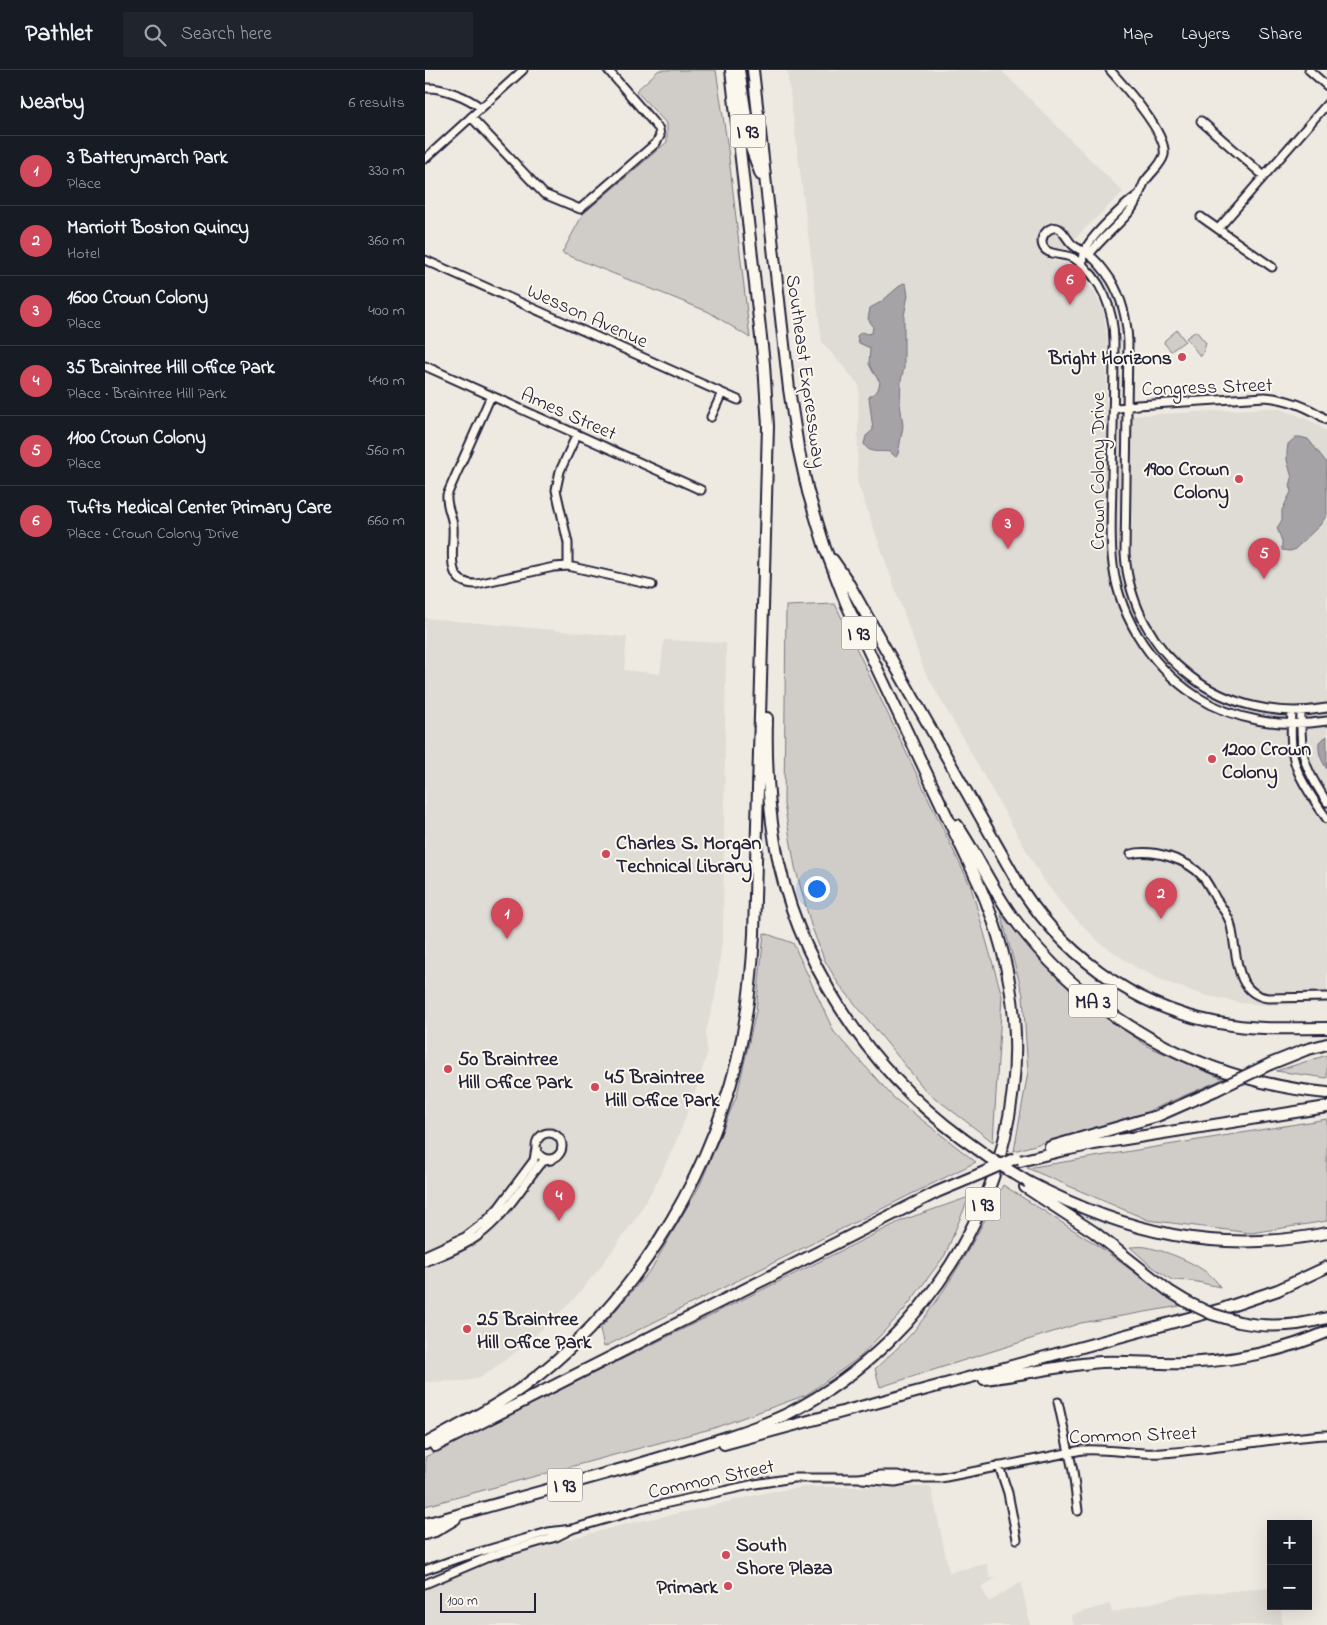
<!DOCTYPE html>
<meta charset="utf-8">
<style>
:root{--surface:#171b24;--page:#20242c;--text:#f1f3f6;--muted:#9ea1a6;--line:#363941;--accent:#d1495b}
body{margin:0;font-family:"Indie Flower",sans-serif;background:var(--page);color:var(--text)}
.controls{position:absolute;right:15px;bottom:15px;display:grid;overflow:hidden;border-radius:0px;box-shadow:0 5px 20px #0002}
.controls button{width:45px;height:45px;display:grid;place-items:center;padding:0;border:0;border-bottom:1px solid var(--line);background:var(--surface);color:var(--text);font:25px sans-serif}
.scale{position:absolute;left:15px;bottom:12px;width:96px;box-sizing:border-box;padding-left:5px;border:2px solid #22223b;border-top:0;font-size:14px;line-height:18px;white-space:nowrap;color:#22223b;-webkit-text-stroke:4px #fbf7ec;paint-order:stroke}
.you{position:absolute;left:391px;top:818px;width:18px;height:18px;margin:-12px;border:4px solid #fff;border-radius:50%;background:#1a73e8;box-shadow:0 0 0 8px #1a73e833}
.badge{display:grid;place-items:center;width:32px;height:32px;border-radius:50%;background:var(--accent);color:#fff;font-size:16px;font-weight:700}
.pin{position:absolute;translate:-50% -41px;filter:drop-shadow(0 1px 2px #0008)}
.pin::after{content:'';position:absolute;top:26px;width:18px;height:15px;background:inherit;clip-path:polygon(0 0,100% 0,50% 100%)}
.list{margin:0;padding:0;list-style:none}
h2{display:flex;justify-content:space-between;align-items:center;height:65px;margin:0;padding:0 20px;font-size:21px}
h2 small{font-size:16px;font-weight:400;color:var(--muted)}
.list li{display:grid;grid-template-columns:32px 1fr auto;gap:15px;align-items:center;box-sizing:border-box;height:70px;padding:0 20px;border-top:1px solid var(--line)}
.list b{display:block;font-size:19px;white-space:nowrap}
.list p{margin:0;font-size:16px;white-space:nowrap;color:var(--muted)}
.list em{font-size:16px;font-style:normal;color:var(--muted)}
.icon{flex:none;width:28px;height:28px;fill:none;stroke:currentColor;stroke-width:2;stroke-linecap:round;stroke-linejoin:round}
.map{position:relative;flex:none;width:902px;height:1555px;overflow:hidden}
header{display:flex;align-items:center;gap:30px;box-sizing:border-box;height:70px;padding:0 25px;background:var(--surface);border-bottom:1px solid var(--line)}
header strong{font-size:24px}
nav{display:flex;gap:28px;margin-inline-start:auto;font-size:18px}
.search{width:350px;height:45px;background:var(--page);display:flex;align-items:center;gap:12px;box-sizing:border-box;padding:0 18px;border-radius:0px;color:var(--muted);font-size:19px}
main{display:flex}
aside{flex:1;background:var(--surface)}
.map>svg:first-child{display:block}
.built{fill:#dfdbd5}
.green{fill:#d0cdc9;stroke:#797882}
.water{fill:#a6a3a7;stroke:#716f7c}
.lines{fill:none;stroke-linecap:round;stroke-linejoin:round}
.minor-casing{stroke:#22223b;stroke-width:11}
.highway-casing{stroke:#22223b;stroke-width:14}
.minor{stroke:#fbf7ec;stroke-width:7}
.highway{stroke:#fbf7ec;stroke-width:10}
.highway-bridge-casing{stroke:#22223b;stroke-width:14;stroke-linecap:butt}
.highway-bridge{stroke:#fbf7ec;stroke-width:10}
.poi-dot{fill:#d1495b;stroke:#fbf7ec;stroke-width:2}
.labels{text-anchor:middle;stroke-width:4;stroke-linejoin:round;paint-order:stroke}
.shield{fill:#fbf7ec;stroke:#636270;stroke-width:1}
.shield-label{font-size:19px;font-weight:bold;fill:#22223b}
.street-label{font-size:20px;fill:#22223b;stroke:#fbf7ec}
.poi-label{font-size:20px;font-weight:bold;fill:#22223b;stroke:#fbf7ec;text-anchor:start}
</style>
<header>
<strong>Pathlet</strong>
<div class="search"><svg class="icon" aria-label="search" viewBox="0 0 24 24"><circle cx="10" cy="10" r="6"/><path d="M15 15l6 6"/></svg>Search here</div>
<nav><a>Map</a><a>Layers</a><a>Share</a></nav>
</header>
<main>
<aside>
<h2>Nearby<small>6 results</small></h2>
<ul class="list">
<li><span class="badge">1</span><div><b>3 Batterymarch Park</b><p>Place</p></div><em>330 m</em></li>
<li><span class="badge">2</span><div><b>Marriott Boston Quincy</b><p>Hotel</p></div><em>360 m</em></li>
<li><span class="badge">3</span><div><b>1600 Crown Colony</b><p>Place</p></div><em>400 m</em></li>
<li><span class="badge">4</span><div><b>35 Braintree Hill Office Park</b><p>Place · Braintree Hill Park</p></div><em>440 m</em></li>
<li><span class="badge">5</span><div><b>1100 Crown Colony</b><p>Place</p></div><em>560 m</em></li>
<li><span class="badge">6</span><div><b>Tufts Medical Center Primary Care</b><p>Place · Crown Colony Drive</p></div><em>660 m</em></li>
</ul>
</aside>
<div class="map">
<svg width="902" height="1555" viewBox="0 0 902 1555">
<rect width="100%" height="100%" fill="#eeeae2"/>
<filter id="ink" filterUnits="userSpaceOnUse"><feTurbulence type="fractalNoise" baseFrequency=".02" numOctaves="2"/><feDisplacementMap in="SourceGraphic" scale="10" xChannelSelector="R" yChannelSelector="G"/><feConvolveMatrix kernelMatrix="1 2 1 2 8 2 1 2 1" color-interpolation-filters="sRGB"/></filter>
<g filter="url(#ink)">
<path class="built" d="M362 0H576L698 122 626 191 641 192 653 201 668 220 678 239 682 267 681 347 844 338 856 339 877 347 890 353 902 362V933L844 935 817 933 778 925 741 912 712 898 674 872 639 837 617 808 499 600 432 411 434 315 397 272Z
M0 548 202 567 199 600 235 604 239 570 301 573 298 864 290 927 281 961 282 984 269 1025 253 1067 235 1106 213 1145 174 1199 146 1232 98 1277 55 1308 40 1311 0 1312Z
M382 1417H506L524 1502 562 1494 565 1508 573 1507 556 1517 564 1532 596 1512 605 1555H0V1519L10 1514 70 1489 201 1454 274 1439 344 1422Z
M846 1518V1536H856L857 1555H649L646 1545 685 1534 687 1543 758 1525Z"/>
<path class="green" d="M234 0H291L303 79 325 268 284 242 137 183 158 144 242 72V54L211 21Z
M752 260 760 271 746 281 739 273 740 270Z
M771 261 781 273 778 283 775 286 761 268Z
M410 534 546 817 577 926 568 1072 501 1021 413 913 399 889 386 855 370 797 359 734 361 536Z
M576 845 645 920 722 976 798 1009 714 1045 589 1081 603 1002 598 925Z
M339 863 368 873 409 962 469 1028 551 1092 179 1277 175 1259 227 1198 275 1115 312 1025 331 941Z
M902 985V1008L851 1001Z
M902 1049V1151L826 1163 723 1150 602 1098Z
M578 1115 672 1175 755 1236 656 1253 455 1317 450 1299C462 1287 477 1275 488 1262 525 1217 552 1166 578 1115Z
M544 1127 520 1185 479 1240 435 1287 381 1325 289 1358 0 1436V1387L478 1150Z
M705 1177C710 1177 716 1176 721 1177 742 1181 785 1197 795 1217L768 1211 747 1210 725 1195Z"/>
<path class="water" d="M478 213 481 214 483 225 479 246V298L476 310 475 333 478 356 473 384 471 387 465 382C454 380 445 385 439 374L441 366 448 360 444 327 453 320 455 312 448 302 444 294 445 278 434 273 432 266 436 262 443 264 447 263 448 256 443 249 445 238 456 232Z
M871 367H875L883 369 902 393V445L895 455 869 480 864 481 857 480V471L852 458 857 450V440L866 422 865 416 867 408 862 390V382L863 374Z
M902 666V699C896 690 893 683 894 672Z"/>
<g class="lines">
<defs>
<path id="minor" d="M884 0 902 16
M0 18C17 17 43 27 56 38
M46 47 119 124 155 139 231 73 235 66 234 59 183 0
M776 51 839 106
M0 89 98 0
M776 147 847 197
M793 159 902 34
M664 185C676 168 693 156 706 140 712 132 715 122 719 113 725 103 736 96 739 85 743 64 699 16 685 0
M0 190 313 330
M658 196C657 190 657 185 660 180 667 165 699 135 713 125
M0 296 276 420
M66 326 22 425C21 436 27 445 28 456 30 477 17 515 52 514L129 497 143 496 227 515
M688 339 712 335 840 327C862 329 884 337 902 350
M286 347 297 323
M143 496V473L131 420 135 401 152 364
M902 638C800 656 708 588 700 484L703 272C702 250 698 230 686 210 680 201 673 191 664 185 659 181 652 179 648 175 640 169 636 150 622 161 619 164 617 167 617 171 617 188 640 182 650 189 677 208 689 240 689 272 689 316 688 361 687 405 687 431 685 458 687 485 691 542 723 594 771 626 810 651 857 658 902 651
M867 641C866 661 865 681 872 699 879 717 891 733 902 749
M876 641C875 685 878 696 902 732
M706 784C728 779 762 789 777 806 783 813 787 822 791 829 796 836 802 844 805 852 813 879 807 923 843 928L902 927
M111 1076a13 13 0 1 1 26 0a13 13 0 1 1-26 0Z
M0 1185 40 1167 62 1150 74 1137 109 1090 111 1078
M0 1192C18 1184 37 1178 53 1166 78 1148 95 1120 114 1095L119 1091 126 1090
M633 1332 648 1401 653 1441
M574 1396 583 1423 592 1469
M437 1409 470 1412 486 1409
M0 1500 31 1489 123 1462 147 1459 216 1439 330 1414 368 1408H434L456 1405H473L486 1408H516L657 1380C684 1378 711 1385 738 1383 793 1379 847 1368 902 1365
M0 1514 66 1486 131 1467 147 1459"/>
<path id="highway" d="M314 0 326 78 336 105
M408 490 421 509 597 820C645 892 720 944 807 955 839 960 870 958 902 958
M342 648C341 690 343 732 350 773 370 890 442 998 537 1068
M532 755C552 784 566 817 587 846 661 948 777 1011 902 1023
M845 994 880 980 902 974
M625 1077 732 1046 791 1020
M591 1092 635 1081 669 1074 902 1037
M603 1112C701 1163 792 1185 902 1163
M600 1117 669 1162 744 1221 762 1232
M814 1252C843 1258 873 1256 902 1248
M559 1309C598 1305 637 1295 676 1292 704 1291 733 1294 761 1293 809 1291 858 1281 902 1262
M0 1374C33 1356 67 1339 98 1317 204 1239 280 1118 312 991 322 950 327 907 329 864L343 356 339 294 306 0
M299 1374 797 1239 853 1220 902 1197
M10 1376 512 1122 555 1104
M0 1454C68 1435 136 1416 204 1397 238 1387 272 1377 305 1366 326 1359 347 1352 366 1342 509 1268 602 1109 589 948 585 900 572 855 553 812L421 533 400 478 383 422 373 377 364 319 328 0
M0 1464 10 1461 30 1449"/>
</defs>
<use href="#minor" class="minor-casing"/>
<use href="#highway" class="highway-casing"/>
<use href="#minor" class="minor"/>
<use href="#highway" class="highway"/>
<defs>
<path id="highway-bridge" d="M791 1020 845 994
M537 1068 566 1089 603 1112
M555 1104 591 1088
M762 1232 787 1244 814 1252"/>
</defs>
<use href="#highway-bridge" class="highway-bridge-casing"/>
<use href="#highway-bridge" class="highway-bridge"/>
</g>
</g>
<g class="poi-dot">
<circle cx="757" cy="287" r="5"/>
<circle cx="814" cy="409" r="5"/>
<circle cx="787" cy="689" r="5"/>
<circle cx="181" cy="784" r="5"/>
<circle cx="23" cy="999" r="5"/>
<circle cx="170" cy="1017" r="5"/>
<circle cx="42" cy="1259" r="5"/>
<circle cx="301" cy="1485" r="5"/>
<circle cx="303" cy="1516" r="5"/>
</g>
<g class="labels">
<g class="shield">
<rect x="305.5" y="44.5" width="35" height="33" rx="4"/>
<rect x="416.5" y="546.5" width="35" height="33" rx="4"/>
<rect x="644" y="914.5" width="48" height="33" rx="4"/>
<rect x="540.5" y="1117.5" width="35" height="33" rx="4"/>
<rect x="122.5" y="1398.5" width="35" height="33" rx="4"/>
</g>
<g class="shield-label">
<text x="323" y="68">I 93</text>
<text x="434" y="570">I 93</text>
<text x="668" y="938">MA 3</text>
<text x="558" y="1141">I 93</text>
<text x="140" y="1422">I 93</text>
</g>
<g class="street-label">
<text transform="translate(163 245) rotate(24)" y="7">Wesson Avenue</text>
<text transform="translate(382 301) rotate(82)" y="7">Southeast Expressway</text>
<text transform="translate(782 316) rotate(-2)" y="7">Congress Street</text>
<text transform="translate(144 343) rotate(24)" y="7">Ames Street</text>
<text transform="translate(672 401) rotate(-90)" y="7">Crown Colony Drive</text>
<text transform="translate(708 1364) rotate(-2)" y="7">Common Street</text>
<text transform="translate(286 1408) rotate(-12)" y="7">Common Street</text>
</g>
<g class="poi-label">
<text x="747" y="294" text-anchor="end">Bright Horizons</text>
<text x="804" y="405" text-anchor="end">1900 Crown<tspan x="804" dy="23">Colony</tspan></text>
<text x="797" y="685">1200 Crown<tspan x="797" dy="23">Colony</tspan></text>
<text x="191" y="779">Charles S. Morgan<tspan x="191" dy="23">Technical Library</tspan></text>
<text x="33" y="995">50 Braintree<tspan x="33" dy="23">Hill Office Park</tspan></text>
<text x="180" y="1013">45 Braintree<tspan x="180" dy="23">Hill Office Park</tspan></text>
<text x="52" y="1255">25 Braintree<tspan x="52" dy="23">Hill Office Park</tspan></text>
<text x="311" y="1481">South<tspan x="311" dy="23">Shore Plaza</tspan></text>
<text x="293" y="1523" text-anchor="end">Primark</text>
</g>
</g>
</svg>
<div class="controls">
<button>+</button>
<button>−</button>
</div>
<div class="scale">100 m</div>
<div class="you"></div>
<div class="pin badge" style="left:82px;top:869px">1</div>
<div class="pin badge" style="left:736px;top:849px">2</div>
<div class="pin badge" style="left:583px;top:479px">3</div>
<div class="pin badge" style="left:134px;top:1151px">4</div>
<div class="pin badge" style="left:839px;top:509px">5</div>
<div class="pin badge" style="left:645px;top:235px">6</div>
</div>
</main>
